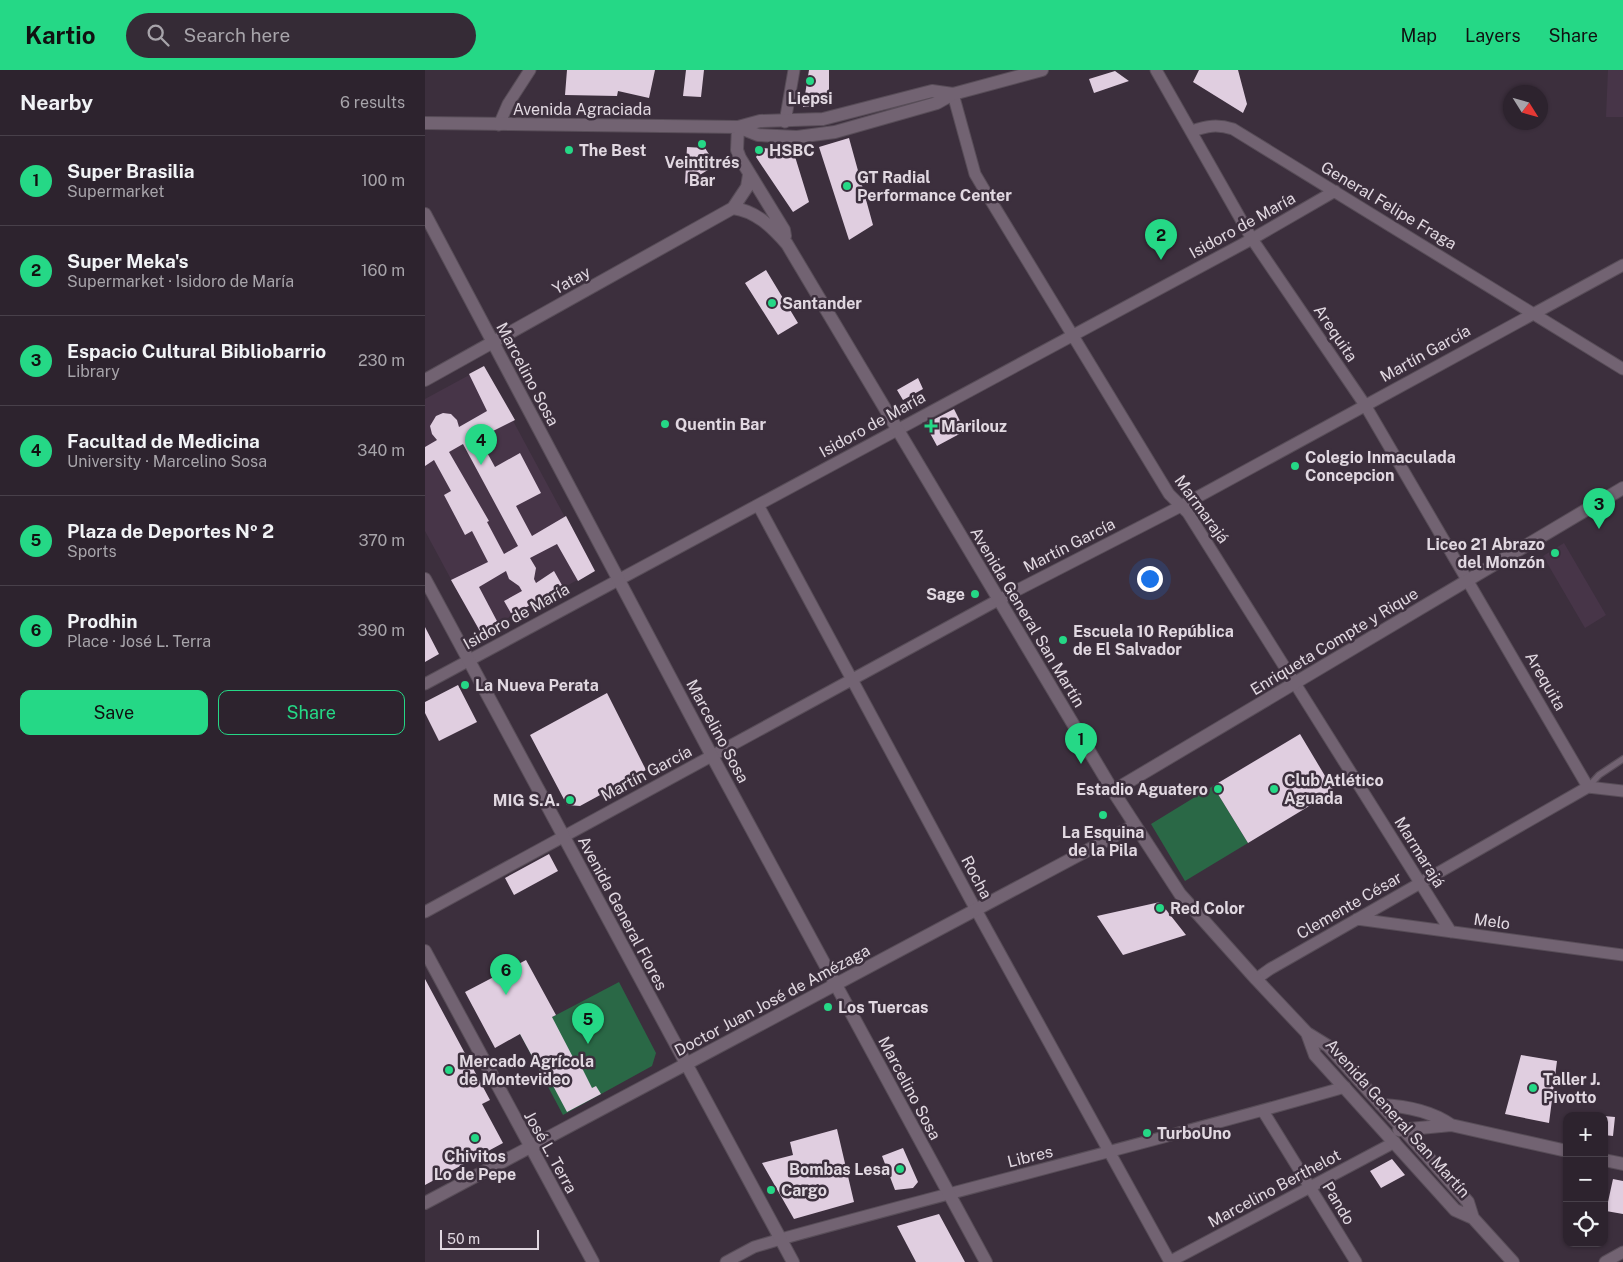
<!DOCTYPE html>
<meta charset="utf-8">
<style>
:root{--surface:#2d232e;--page:#352b36;--text:#f1f3f6;--muted:#a7a4aa;--line:#48404a;--accent:#25d886}
body{margin:0;font-family:"Public Sans",sans-serif;background:var(--page);color:var(--text)}
.controls{position:absolute;right:15px;bottom:15px;display:grid;overflow:hidden;border-radius:10px;box-shadow:0 1px 4px #0004}
.controls button{width:45px;height:45px;display:grid;place-items:center;padding:0;border:0;border-bottom:1px solid var(--line);background:var(--surface);color:var(--text);font:25px sans-serif}
.compass{position:absolute;left:1078px;top:15px;width:45px;height:45px;border-radius:50%;background:var(--surface);box-shadow:0 1px 4px #0004;rotate:127deg}
.scale{position:absolute;left:15px;bottom:12px;width:99px;box-sizing:border-box;padding-left:5px;border:2px solid #e1d8e1;border-top:0;font-size:14px;line-height:18px;white-space:nowrap;color:#e1d8e1;-webkit-text-stroke:4px #3c2f3d;paint-order:stroke}
.you{position:absolute;left:724px;top:508px;width:18px;height:18px;margin:-12px;border:4px solid #fff;border-radius:50%;background:#1a73e8;box-shadow:0 0 0 8px #1a73e833}
.badge{display:grid;place-items:center;width:32px;height:32px;border-radius:50%;background:var(--accent);color:#111;font-size:16px;font-weight:700}
.pin{position:absolute;translate:-50% -41px;filter:drop-shadow(0 1px 2px #0008)}
.pin::after{content:'';position:absolute;top:26px;width:18px;height:15px;background:inherit;clip-path:polygon(0 0,100% 0,50% 100%)}
.list{margin:0;padding:0;list-style:none}
h2{display:flex;justify-content:space-between;align-items:center;height:65px;margin:0;padding:0 20px;font-size:21px}
h2 small{font-size:16px;font-weight:400;color:var(--muted)}
.list li{display:grid;grid-template-columns:32px 1fr auto;gap:15px;align-items:center;box-sizing:border-box;height:90px;padding:0 20px;border-top:1px solid var(--line)}
.list b{display:block;font-size:19px;white-space:nowrap}
.list p{margin:0;font-size:16px;white-space:nowrap;color:var(--muted)}
.list em{font-size:16px;font-style:normal;color:var(--muted)}
.actions{display:flex;gap:10px;padding:15px 20px}
.actions a{flex:1;padding:11px 0;border:1px solid var(--accent);border-radius:10px;text-align:center;font-size:18px;color:var(--accent)}
.actions .main{background:var(--accent);color:#111}
.icon{flex:none;width:28px;height:28px;fill:none;stroke:currentColor;stroke-width:2;stroke-linecap:round;stroke-linejoin:round}
.map{position:relative;flex:none;width:1198px;height:1192px;overflow:hidden}
header{display:flex;align-items:center;gap:30px;box-sizing:border-box;height:70px;padding:0 25px;background:var(--accent);color:#111}
header strong{font-size:24px}
nav{display:flex;gap:28px;margin-inline-start:auto;font-size:18px}
.search{width:350px;height:45px;background:var(--page);display:flex;align-items:center;gap:12px;box-sizing:border-box;padding:0 18px;border-radius:28px;color:var(--muted);font-size:19px}
main{display:flex}
aside{flex:1;background:var(--surface)}
.map>svg:first-child{display:block}
.built{fill:#473548}
.green{fill:#2a6846}
.building{fill:#e0cee0;fill-rule:evenodd}
.lines{fill:none;stroke-linecap:round;stroke-linejoin:round}
.lane-casing{stroke:#584d58;stroke-width:8}
.street-casing{stroke:#584d58;stroke-width:13}
.secondary-casing{stroke:#584d58;stroke-width:14}
.lane{stroke:#726372;stroke-width:5.5}
.street{stroke:#726372;stroke-width:11}
.secondary{stroke:#726372;stroke-width:12}
.poi-dot{fill:#25d886;stroke:#3c2f3d;stroke-width:2}
.labels{text-anchor:middle;stroke-width:5;stroke-linejoin:round;paint-order:stroke}
.poi-label{font-size:16px;font-weight:bold;fill:#e1d8e1;stroke:#3c2f3d;text-anchor:start}
.street-label{font-size:16px;fill:#e1d8e1;stroke:#3c2f3d}
</style>
<header>
<strong>Kartio</strong>
<div class="search"><svg class="icon" aria-label="search" viewBox="0 0 24 24"><circle cx="10" cy="10" r="6"/><path d="M15 15l6 6"/></svg>Search here</div>
<nav><a>Map</a><a>Layers</a><a>Share</a></nav>
</header>
<main>
<aside>
<h2>Nearby<small>6 results</small></h2>
<ul class="list">
<li><span class="badge">1</span><div><b>Super Brasilia</b><p>Supermarket</p></div><em>100 m</em></li>
<li><span class="badge">2</span><div><b>Super Meka's</b><p>Supermarket · Isidoro de María</p></div><em>160 m</em></li>
<li><span class="badge">3</span><div><b>Espacio Cultural Bibliobarrio</b><p>Library</p></div><em>230 m</em></li>
<li><span class="badge">4</span><div><b>Facultad de Medicina</b><p>University · Marcelino Sosa</p></div><em>340 m</em></li>
<li><span class="badge">5</span><div><b>Plaza de Deportes Nº 2</b><p>Sports</p></div><em>370 m</em></li>
<li><span class="badge">6</span><div><b>Prodhin</b><p>Place · José L. Terra</p></div><em>390 m</em></li>
</ul>
<div class="actions"><a class="main">Save</a><a>Share</a></div>
</aside>
<div class="map">
<svg width="1198" height="1192" viewBox="0 0 1198 1192">
<rect width="100%" height="100%" fill="#3c2f3d"/>
<path class="built" d="M1183 0H1198V47H1181Z
M59 297 169 501 55 563 0 461V329Z
M1139 473 1181 545 1160 558 1118 486Z"/>
<path class="green" d="M788 716 823 773 760 811 726 754Z
M194 912 231 983 227 996 138 1045 95 964Z"/>
<path class="building" d="M142 0H230L224 28 193 21 192 26 140 25Z
M261 0H279L276 27 258 26Z
M384 0H404V34L378 37Z
M774 0H813L822 34 818 43 768 12Z
M690 1 704 11 669 23 664 9Z
M424 68 448 155 424 170 394 77Z
M262 77 280 78 291 95 260 114Z
M337 78 368 80 384 132 368 142 331 87Z
M341 200 373 253 353 265 320 213Z
M59 296 90 350 54 368 70 397 95 383 116 423 91 436 107 466 141 446 170 501 153 511 132 474 105 488 111 498 109 509 111 513 129 501 138 517 87 545 79 531 97 521 94 516 84 509 81 501 54 517 73 553 56 563 26 510 63 492 47 461 40 465 19 425 26 421 9 390 0 396V377L12 370 7 364 5 356 11 346 18 343 26 344 32 350 34 357 62 341 44 304ZM38 374 93 476 79 484 62 452 64 451 24 382Z
M493 308 498 319 478 330 472 320Z
M529 339 540 361 512 376 500 354Z
M0 557 14 584 0 592Z
M33 615 52 652 14 671 0 643V632Z
M182 623 221 700 155 736 142 735 105 665Z
M875 664 909 721 823 773 788 716Z
M124 784 133 801 89 825 80 808Z
M735 832 761 865 698 885 672 846Z
M101 890 131 945 127 947 152 995 155 994 167 1018 171 1016 176 1024 142 1042 125 1010 121 1012 95 964 70 978 40 922Z
M0 909 65 1030 57 1034 78 1073 0 1115Z
M1096 985 1132 991 1124 1053 1080 1044Z
M1179 1046 1190 1047 1188 1066 1179 1065Z
M412 1059 429 1132 369 1149 337 1093 368 1085 365 1072Z
M478 1078 493 1112 488 1118 470 1120 457 1086Z
M967 1089 980 1105 956 1118 945 1101Z
M1188 1109 1198 1111V1144L1181 1141Z
M514 1144 540 1192H491L472 1156Z"/>
<g class="lines">
<defs>
<path id="lane" d="M1163 717 1174 705 1198 689"/>
<path id="street" d="M731 0 827 169 940 335 1163 717
M528 24 550 104 560 121 744 424 763 443 1026 862
M360 52 369 0
M74 55 83 34 105 0
M767 61C782 56 792 54 808 59L1198 299
M333 435 550 838 745 1192
M0 614 827 169 910 121
M0 842 573 530 756 436 1198 195
M932 849 1198 885
M831 909 845 899 1163 717 1198 721
M838 1041 931 1192
M301 1192 329 1177 356 1169C544 1117 733 1071 920 1017
M744 1192 970 1072
M1180 1192 1198 1182"/>
<path id="secondary" d="M0 53 313 57 335 51 398 49 507 21 528 24
M313 57 333 65 372 67 410 62 512 33 528 24 617 0
M313 57 312 80 315 88 359 160 360 166
M308 138 322 117 324 105
M0 144 287 686 561 1192
M0 310 308 138C331 141 347 157 362 174L688 721 755 824 831 909 882 963 903 976 979 1060 1043 1132 1048 1148
M0 509 368 1192
M688 721 1198 418
M0 881 168 1192
M882 963 890 985 1030 1140 1048 1148 1088 1192
M956 1035C980 1036 1006 1041 1026 1055L1142 1081
M974 1060 1026 1055
M1179 1090 1198 1094
M0 1133 710 755"/>
</defs>
<use href="#lane" class="lane-casing"/>
<use href="#street" class="street-casing"/>
<use href="#secondary" class="secondary-casing"/>
<use href="#lane" class="lane"/>
<use href="#street" class="street"/>
<use href="#secondary" class="secondary"/>
</g>
<g class="poi-dot">
<circle cx="385" cy="11" r="5"/>
<circle cx="277" cy="74" r="5"/>
<circle cx="144" cy="80" r="5"/>
<circle cx="334" cy="80" r="5"/>
<circle cx="422" cy="116" r="5"/>
<circle cx="347" cy="233" r="5"/>
<circle cx="240" cy="354" r="5"/>
<path d="M503.5 348.5h5v5h5v5h-5v5h-5v-5h-5v-5h5z"/>
<circle cx="870" cy="396" r="5"/>
<circle cx="1130" cy="483" r="5"/>
<circle cx="550" cy="524" r="5"/>
<circle cx="638" cy="570" r="5"/>
<circle cx="40" cy="615" r="5"/>
<circle cx="793" cy="719" r="5"/>
<circle cx="849" cy="719" r="5"/>
<circle cx="145" cy="730" r="5"/>
<circle cx="678" cy="745" r="5"/>
<circle cx="735" cy="838" r="5"/>
<circle cx="403" cy="937" r="5"/>
<circle cx="24" cy="1000" r="5"/>
<circle cx="1108" cy="1018" r="5"/>
<circle cx="722" cy="1063" r="5"/>
<circle cx="50" cy="1068" r="5"/>
<circle cx="475" cy="1099" r="5"/>
<circle cx="346" cy="1120" r="5"/>
</g>
<g class="labels">
<g class="poi-label">
<text x="385" y="34" text-anchor="middle">Liepsi</text>
<text x="154" y="86">The Best</text>
<text x="344" y="86">HSBC</text>
<text x="277" y="98" text-anchor="middle">Veintitrés<tspan x="277" dy="18">Bar</tspan></text>
<text x="432" y="113">GT Radial<tspan x="432" dy="18">Performance Center</tspan></text>
<text x="357" y="239">Santander</text>
<text x="250" y="360">Quentin Bar</text>
<text x="516" y="362">Marilouz</text>
<text x="880" y="393">Colegio Inmaculada<tspan x="880" dy="18">Concepcion</tspan></text>
<text x="1120" y="480" text-anchor="end">Liceo 21 Abrazo<tspan x="1120" dy="18">del Monzón</tspan></text>
<text x="540" y="530" text-anchor="end">Sage</text>
<text x="648" y="567">Escuela 10 República<tspan x="648" dy="18">de El Salvador</tspan></text>
<text x="50" y="621">La Nueva Perata</text>
<text x="859" y="716">Club Atlético<tspan x="859" dy="18">Aguada</tspan></text>
<text x="783" y="725" text-anchor="end">Estadio Aguatero</text>
<text x="135" y="736" text-anchor="end">MIG S.A.</text>
<text x="678" y="768" text-anchor="middle">La Esquina<tspan x="678" dy="18">de la Pila</tspan></text>
<text x="745" y="844">Red Color</text>
<text x="413" y="943">Los Tuercas</text>
<text x="34" y="997">Mercado Agrícola<tspan x="34" dy="18">de Montevideo</tspan></text>
<text x="1118" y="1015">Taller J.<tspan x="1118" dy="18">Pivotto</tspan></text>
<text x="732" y="1069">TurboUno</text>
<text x="50" y="1092" text-anchor="middle">Chivitos<tspan x="50" dy="18">Lo de Pepe</tspan></text>
<text x="465" y="1105" text-anchor="end">Bombas Lesa</text>
<text x="356" y="1126">Cargo</text>
</g>
<g class="street-label">
<text x="157" y="45">Avenida Agraciada</text>
<text transform="translate(964 135) rotate(31)" y="6">General Felipe Fraga</text>
<text transform="translate(817 155) rotate(-29)" y="6">Isidoro de María</text>
<text transform="translate(146 210) rotate(-29)" y="6">Yatay</text>
<text transform="translate(911 263) rotate(56)" y="6">Arequita</text>
<text transform="translate(1000 283) rotate(-29)" y="6">Martín García</text>
<text transform="translate(103 304) rotate(62)" y="6">Marcelino Sosa</text>
<text transform="translate(447 354) rotate(-29)" y="6">Isidoro de María</text>
<text transform="translate(777 439) rotate(54)" y="6">Marmarajá</text>
<text transform="translate(644 475) rotate(-27)" y="6">Martín García</text>
<text transform="translate(91 546) rotate(-29)" y="6">Isidoro de María</text>
<text transform="translate(603 547) rotate(59)" y="6">Avenida General San Martín</text>
<text transform="translate(909 571) rotate(-31)" y="6">Enriqueta Compte y Rique</text>
<text transform="translate(1121 611) rotate(60)" y="6">Arequita</text>
<text transform="translate(293 661) rotate(62)" y="6">Marcelino Sosa</text>
<text transform="translate(221 703) rotate(-28)" y="6">Martín García</text>
<text transform="translate(995 782) rotate(58)" y="6">Marmarajá</text>
<text transform="translate(552 807) rotate(62)" y="6">Rocha</text>
<text transform="translate(924 835) rotate(-30)" y="6">Clemente César</text>
<text transform="translate(198 843) rotate(62)" y="6">Avenida General Flores</text>
<text transform="translate(1067 851) rotate(8)" y="6">Melo</text>
<text transform="translate(347 930) rotate(-28)" y="6">Doctor Juan José de Amézaga</text>
<text transform="translate(485 1018) rotate(62)" y="6">Marcelino Sosa</text>
<text transform="translate(973 1048) rotate(48)" y="6">Avenida General San Martín</text>
<text transform="translate(126 1082) rotate(61)" y="6">José L. Terra</text>
<text transform="translate(605 1086) rotate(-14)" y="6">Libres</text>
<text transform="translate(849 1118) rotate(-28)" y="6">Marcelino Berthelot</text>
<text transform="translate(914 1133) rotate(59)" y="6">Pando</text>
</g>
</g>
</svg>
<div class="controls">
<button>+</button>
<button>−</button>
<button><svg class="icon" aria-label="locate" viewBox="0 0 24 24"><circle cx="12" cy="12" r="6"/><path d="M12 2v4M12 18v4M2 12h4M18 12h4"/></svg></button>
</div>
<svg class="compass" viewBox="-18 -18 36 36"><path d="M0-13l5 13h-10z" fill="#e53935"/><path d="M0 13l5-13h-10z" fill="#a7a4aa"/></svg>
<div class="scale">50 m</div>
<div class="you"></div>
<div class="pin badge" style="left:656px;top:694px">1</div>
<div class="pin badge" style="left:736px;top:190px">2</div>
<div class="pin badge" style="left:1174px;top:459px">3</div>
<div class="pin badge" style="left:56px;top:395px">4</div>
<div class="pin badge" style="left:163px;top:974px">5</div>
<div class="pin badge" style="left:81px;top:925px">6</div>
</div>
</main>
